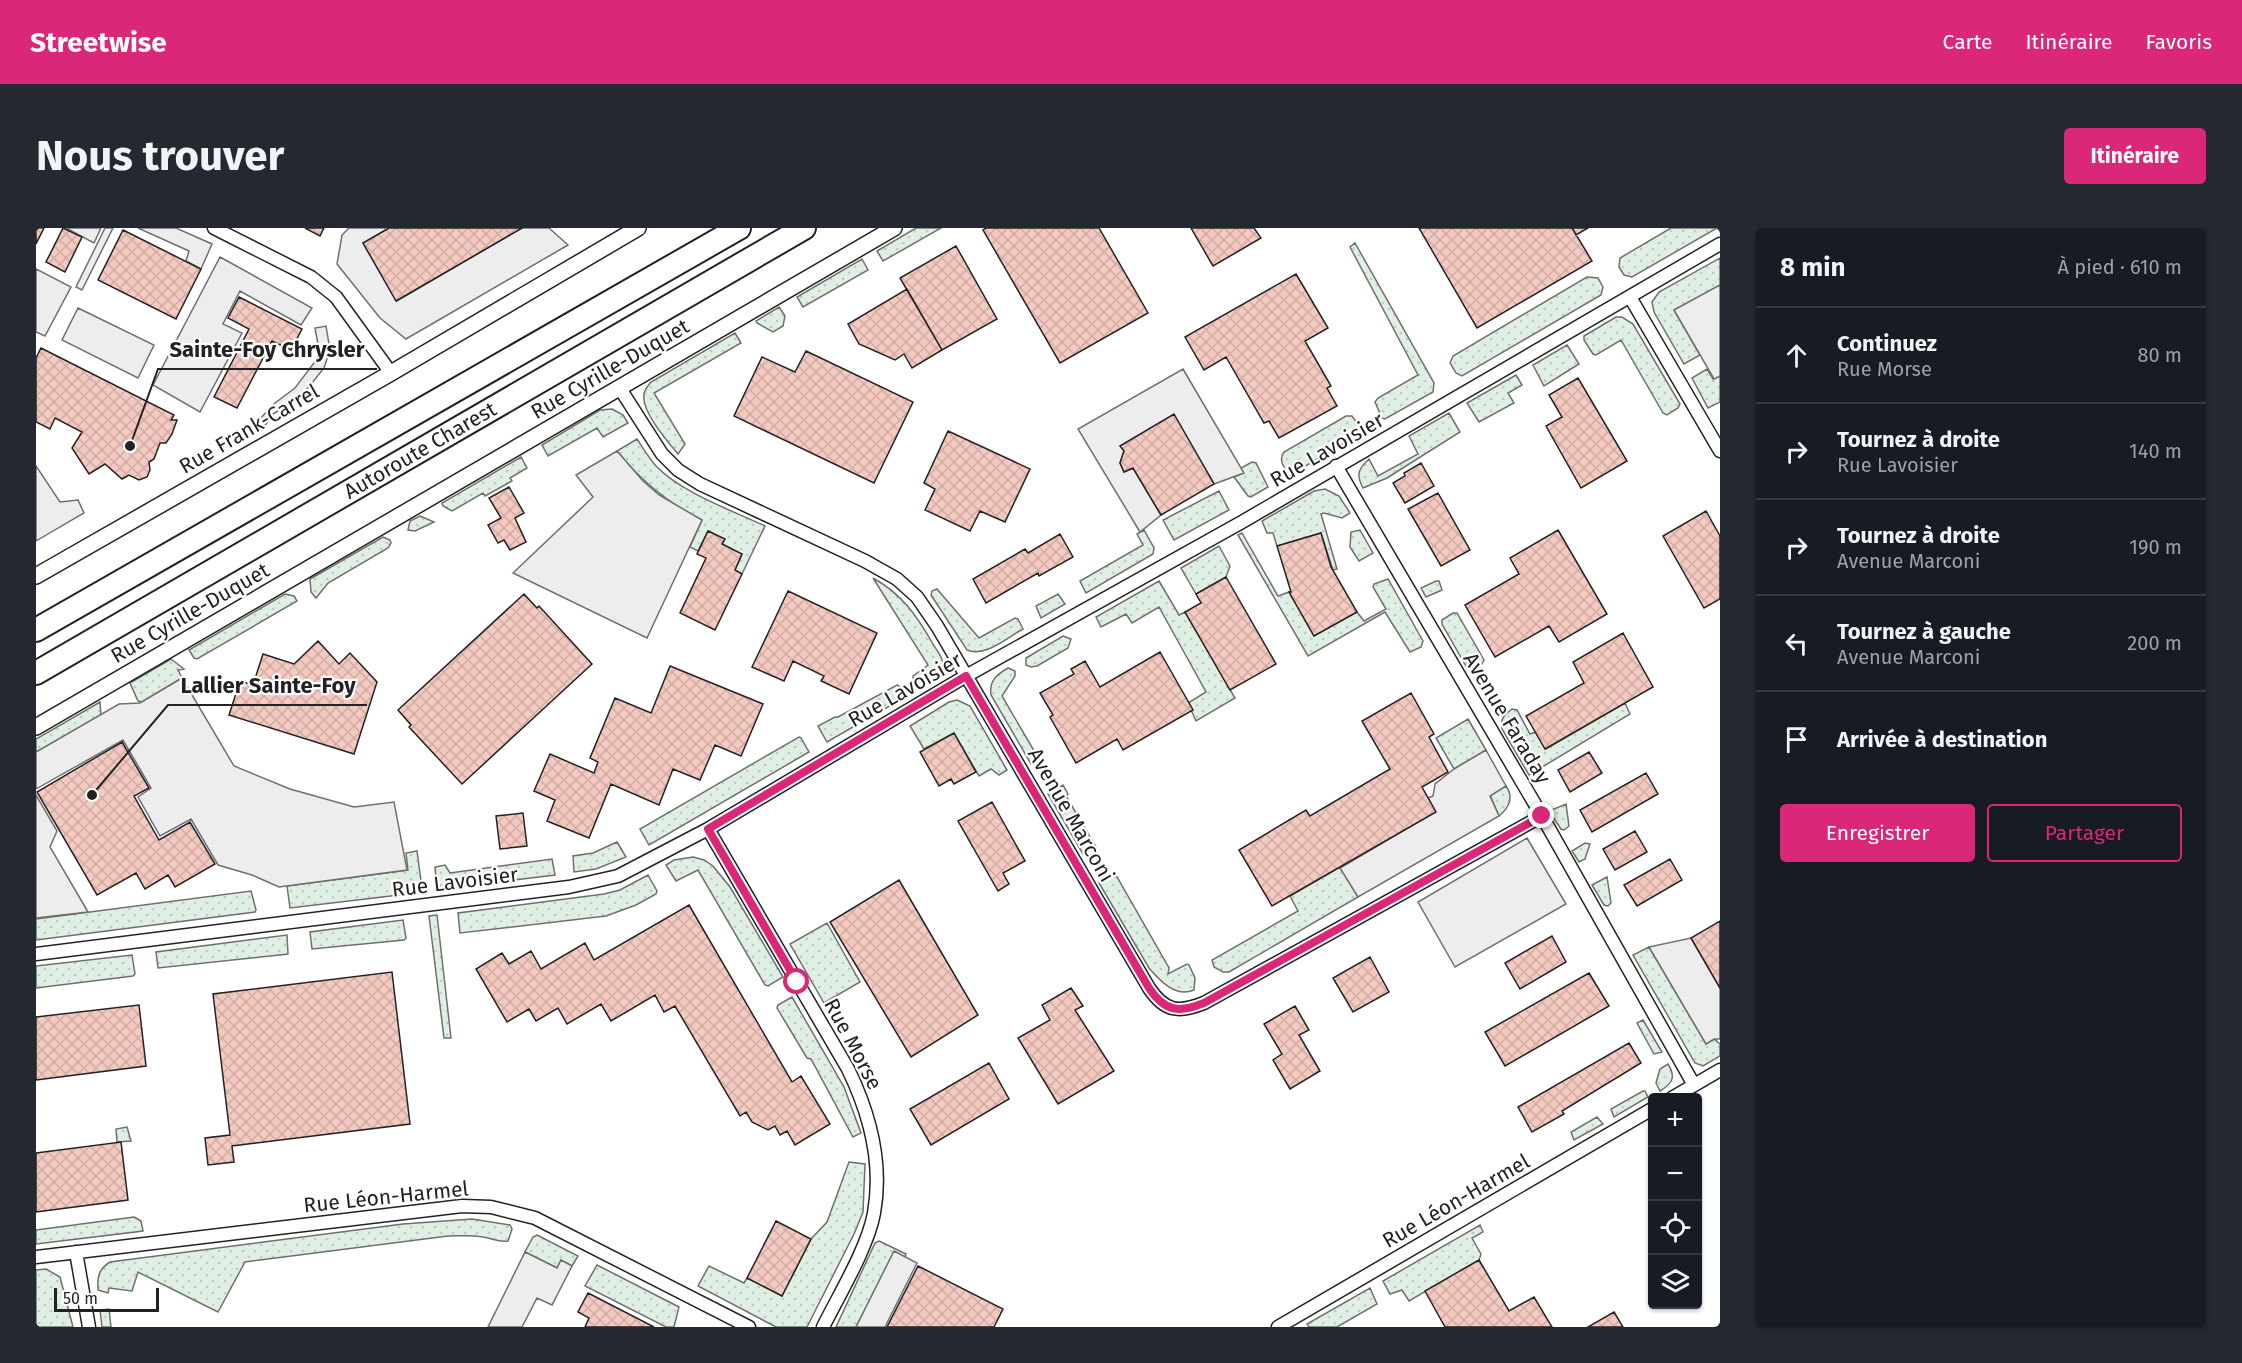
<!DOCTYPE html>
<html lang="fr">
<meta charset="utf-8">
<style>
:root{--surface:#171b24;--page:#242831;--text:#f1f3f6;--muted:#9ea1a6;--line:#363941;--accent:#db2777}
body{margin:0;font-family:"Fira Sans",sans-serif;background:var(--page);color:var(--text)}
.controls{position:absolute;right:18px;bottom:18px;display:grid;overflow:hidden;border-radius:6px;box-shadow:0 2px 4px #0004}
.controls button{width:54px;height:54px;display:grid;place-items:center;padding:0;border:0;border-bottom:2px solid var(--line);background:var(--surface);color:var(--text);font:30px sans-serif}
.scale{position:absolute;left:18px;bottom:15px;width:105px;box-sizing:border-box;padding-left:6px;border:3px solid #222;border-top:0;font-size:16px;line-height:21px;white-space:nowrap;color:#222;-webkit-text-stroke:4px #fff;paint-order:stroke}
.stop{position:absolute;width:18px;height:18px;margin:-14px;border:4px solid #db2777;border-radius:50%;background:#fff}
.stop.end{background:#db2777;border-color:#fff;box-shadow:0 2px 6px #0008}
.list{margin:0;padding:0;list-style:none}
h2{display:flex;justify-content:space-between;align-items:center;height:78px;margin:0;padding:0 24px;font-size:26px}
h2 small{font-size:20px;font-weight:400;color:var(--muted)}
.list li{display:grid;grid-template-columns:39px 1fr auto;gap:18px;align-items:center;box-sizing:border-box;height:96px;padding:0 24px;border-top:2px solid var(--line)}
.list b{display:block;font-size:22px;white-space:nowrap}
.list p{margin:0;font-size:20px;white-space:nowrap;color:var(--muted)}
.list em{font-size:20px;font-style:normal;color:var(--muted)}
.actions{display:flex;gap:12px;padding:18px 24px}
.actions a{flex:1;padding:14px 0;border:2px solid var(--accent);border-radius:6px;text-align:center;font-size:21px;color:var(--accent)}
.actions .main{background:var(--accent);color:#fff}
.icon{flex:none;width:33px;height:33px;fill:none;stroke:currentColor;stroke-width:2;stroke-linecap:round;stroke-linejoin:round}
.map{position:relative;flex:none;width:1684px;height:1099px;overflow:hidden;border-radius:6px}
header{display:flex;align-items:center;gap:36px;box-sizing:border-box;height:84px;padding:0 30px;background:var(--accent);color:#fff}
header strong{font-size:28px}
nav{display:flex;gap:33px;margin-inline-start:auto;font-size:21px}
.intro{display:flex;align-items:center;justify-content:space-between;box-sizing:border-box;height:144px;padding:0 36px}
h1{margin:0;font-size:42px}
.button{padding:15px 27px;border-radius:6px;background:var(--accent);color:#fff;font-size:21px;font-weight:700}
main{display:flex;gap:36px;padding:0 36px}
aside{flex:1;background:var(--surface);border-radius:6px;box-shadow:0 2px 4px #0004}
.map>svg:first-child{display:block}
.grass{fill:url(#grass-dots);stroke:#6f6f6f;stroke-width:1.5}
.parking{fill:#ededed;stroke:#6f6f6f;stroke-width:1.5}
.building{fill:url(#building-cross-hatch);stroke:#222;stroke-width:1.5}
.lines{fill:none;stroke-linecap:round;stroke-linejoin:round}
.minor-casing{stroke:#222;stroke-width:15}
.tertiary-casing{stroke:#222;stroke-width:18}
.motorway-casing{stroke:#222;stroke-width:26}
.minor{stroke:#fff;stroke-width:12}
.tertiary{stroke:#fff;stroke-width:15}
.motorway{stroke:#fff;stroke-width:22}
.route{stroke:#db2777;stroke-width:8}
.labels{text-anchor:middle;stroke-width:4.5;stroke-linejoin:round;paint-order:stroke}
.street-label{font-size:21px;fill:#222;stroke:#fff}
.leader{fill:none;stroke:#222;stroke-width:2}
.callout-dot{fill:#222;stroke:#fff;stroke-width:2}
.callout-label{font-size:22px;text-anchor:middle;font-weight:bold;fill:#222;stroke:#fff;stroke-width:4.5;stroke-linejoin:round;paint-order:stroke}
</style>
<header>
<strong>Streetwise</strong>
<nav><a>Carte</a><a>Itinéraire</a><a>Favoris</a></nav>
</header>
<div class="intro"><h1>Nous trouver</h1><a class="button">Itinéraire</a></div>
<main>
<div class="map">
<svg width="1684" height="1099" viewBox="0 0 1684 1099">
<defs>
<pattern id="grass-dots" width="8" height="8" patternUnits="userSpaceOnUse" patternTransform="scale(1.5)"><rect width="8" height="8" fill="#e0efe3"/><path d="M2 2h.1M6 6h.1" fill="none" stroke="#c0cdc2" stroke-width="1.8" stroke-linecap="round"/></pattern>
<pattern id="building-cross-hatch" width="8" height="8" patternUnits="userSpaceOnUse" patternTransform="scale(1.5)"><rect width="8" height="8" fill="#f3c9c0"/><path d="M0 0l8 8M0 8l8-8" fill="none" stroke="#d0aca5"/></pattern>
</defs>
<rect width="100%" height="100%" fill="#fff"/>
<path class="grass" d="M880 0H905L847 33 841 23Z
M1635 0H1681L1596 49 1588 47 1583 39 1584 30Z
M1319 15 1398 155 1397 164 1349 191 1346 190 1339 174 1342 170 1382 147 1314 19Z
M1684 30V57L1638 82 1664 127 1648 136 1618 84 1616 74 1623 64Z
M826 31 832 42 767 79 761 69Z
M1551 49 1562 50 1567 59 1565 67 1426 148 1420 145 1414 135 1417 128Z
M743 79 749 88 747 98 737 104 721 95 720 93Z
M1580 89H1586L1597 96 1644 176 1642 180 1631 187 1627 185 1585 112 1560 127 1557 126 1548 112V108Z
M699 105 705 115 618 165 649 216 642 226C632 214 605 183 608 167 608 162 612 158 615 154Z
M1531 117 1543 136 1508 158 1497 137Z
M1671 141 1677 151 1684 148V174L1672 180 1656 150Z
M1480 147 1486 157 1472 165 1478 175 1443 194 1431 175Z
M576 181 587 187 592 195 567 209 561 200 512 228 506 217 564 182Z
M1413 185 1424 204 1351 250 1327 260C1320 247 1322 241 1333 231L1342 248 1382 226 1373 208Z
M1310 188H1316L1326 202 1324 206 1256 246C1248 242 1242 232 1248 224Z
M601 211C607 220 613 230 620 238 646 265 695 282 729 298L706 346 699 342 706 326 686 316 688 311 672 303 662 323 654 319 666 292C631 275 605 253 581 223Z
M485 229 491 240 474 250 476 253 449 268 447 265 416 283 407 278 406 275Z
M1216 234 1220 235 1232 259 1215 269 1212 268 1198 249 1207 245 1205 240Z
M1289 261 1303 268 1314 285 1306 290 1288 285 1285 286 1301 341 1297 342 1285 305 1241 318 1237 305H1231L1226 293 1278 263Z
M1183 263 1193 282 1138 312 1127 292Z
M384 288 398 294 379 303 372 302 374 293Z
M1108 302 1118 320 1117 326 1050 365 1044 353 1107 317 1101 306Z
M1324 302 1337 325 1323 333 1314 319 1315 304Z
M1206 305 1242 368 1253 364 1278 408 1321 384 1328 393 1350 381 1337 359 1338 356 1352 351 1387 413 1385 419 1374 424 1349 384 1272 428 1202 307Z
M347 309 354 312 355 315 352 320 292 355 280 370 275 364 274 351Z
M1183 318 1194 338 1190 349 1160 366 1145 340Z
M837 350C866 366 881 388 897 416 901 423 909 432 907 441 905 450 893 455 886 459L878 456 877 448 892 437Z
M1123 353 1143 387 1149 384 1199 470 1160 493 1152 475 1170 464 1123 379 1096 395 1090 386 1065 399 1060 389Z
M1400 353H1403L1406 362 1390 369 1385 360Z
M901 361 943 410 979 390 982 391 987 401C972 409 949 430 931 422L895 367 896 363Z
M249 366 258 368 261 373 161 431 158 430 153 422Z
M1022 366 1029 376 1005 390 1000 378Z
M1417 385H1421L1448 432 1446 436 1437 442 1431 440 1406 396V392Z
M1027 408 1035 411 1032 420 1001 438 995 439 990 437V430Z
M135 431 148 441 142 442 146 450 106 474 102 473 94 455Z
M972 440 979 443V448L966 468 1004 533 1000 537 995 536 955 467C953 453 960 447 972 440Z
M861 457 866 460 867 468 866 471 791 514 782 498 799 489H802Z
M921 472 934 478 971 542 963 547 955 541 943 548 918 505 888 521 874 498 913 474Z
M64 474 65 487 0 524V511Z
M1589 475 1594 486 1493 547 1466 501C1464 491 1468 487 1476 481L1481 482 1494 506 1500 504 1510 521Z
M1432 491 1450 522 1418 541 1400 510Z
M763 509 765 510 773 524 613 617 604 601Z
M1027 557 1032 566 1030 568 1060 619 1047 626 1012 566Z
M1470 558C1478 569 1473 580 1463 588L1454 567Z
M1530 576 1533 598 1528 602 1525 601 1513 583Z
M581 614 590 629 560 641 538 644 537 628 557 625Z
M1549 615 1554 616 1549 631 1543 634 1536 623Z
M381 623 385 653 380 665 254 680 251 658 372 642 370 625Z
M657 629 668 632 677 638 694 659 747 749 732 758 729 757 662 642 640 653 630 637 638 632Z
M516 631 519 647 405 661 400 650 399 639 409 637 414 645Z
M1304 639 1322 669 1193 744H1187L1178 739 1176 732 1262 683 1254 668Z
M612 647 621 663 620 666 600 677 570 688 424 705 422 685 568 666 584 662Z
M1077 648 1081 649 1133 740 1132 746 1151 736 1153 737 1159 750 1158 762C1140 770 1124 753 1113 740L1063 655Z
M1571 649 1575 675 1572 678 1568 677 1556 657Z
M215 663 220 682 219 684 0 712V691Z
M401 687 415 810H408L393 688Z
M367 692 370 710 368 712 276 721 274 704Z
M791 695 824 754 788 775 754 716Z
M251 707 252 726 122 740 120 724Z
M1613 719 1670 816 1678 811 1684 816V828L1667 838 1659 835 1597 727Z
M96 727 99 746 97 748 0 760V738Z
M756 769 808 859 825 905 817 909 775 831 771 830 741 780 742 777Z
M1607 792 1626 824 1618 826 1602 797 1601 795Z
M1632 836C1640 849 1637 855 1624 863L1620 855 1624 841Z
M1607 863H1609L1612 869 1578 889 1575 881Z
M1561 889 1567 896 1538 912 1535 904Z
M91 899 95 913 81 914 80 901Z
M813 934 829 936 827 984 818 1006 771 1099H740L662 1058 673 1038 708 1055 711 1050 746 1068 775 1011 791 994Z
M98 989 105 993 107 1003 0 1016V1002Z
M436 991 474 997 476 1001 472 1013C463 1015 456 1010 447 1009 436 1007 424 1008 412 1008L209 1034 182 1084 102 1044 96 1063 73 1060 72 1065 62 1062C61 1048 63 1041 74 1034L367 996Z
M1444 997 1447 1004 1436 1010 1445 1026 1443 1032 1373 1073 1366 1062 1354 1066 1347 1053Z
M501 1007 542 1028 536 1038 525 1032 521 1040 489 1024 497 1009Z
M843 1013 870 1026 869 1029 858 1024 820 1099H800L839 1015Z
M561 1037 643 1079 638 1099H630L549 1058Z
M10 1041 24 1049 37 1099H0V1042Z
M1334 1060 1341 1076 1301 1099H1273L1271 1096Z
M73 1081 75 1099H66L64 1082Z"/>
<path class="parking" d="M30 0H65L58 15Z
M69 0H77L46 62 40 59Z
M102 0H140L176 16 165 41 150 33 153 23Z
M313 0H349L350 2 327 15 361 73 486 0H513L532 17 370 111 344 90 301 36 306 7Z
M184 29 276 80 265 97 204 63 187 96 206 105 164 184 117 157Z
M0 41 35 59 9 108 0 104Z
M1684 57V148L1678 151 1638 82Z
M42 80 118 117 102 150 26 112Z
M290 98 294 122 288 140 264 170 237 186 228 199 219 196 239 175 259 160 281 131 283 122 279 100Z
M1147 141 1208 245 1178 256 1138 187 1085 218 1088 223 1084 235 1088 244 1097 240 1125 287 1104 304 1042 201Z
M581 223 607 253 623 267 666 292 611 410 477 345 557 269 540 247Z
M0 238 24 274 42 272 48 285 0 313Z
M146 450 198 538 254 561 318 579 358 574 371 642 243 659 216 647 182 637 155 591 124 608 102 569 115 560 87 512 0 561V524L83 476 104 475Z
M1450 522 1470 558 1454 568 1463 588 1322 669 1304 640 1399 584 1392 570 1397 568 1399 556 1418 541Z
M0 567 21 603 14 619 52 684 0 690Z
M1491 610 1530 676 1419 739 1382 674Z
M1655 710 1684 760V811H1678L1670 816 1613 719Z
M858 1023 881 1035 849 1099H820Z
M489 1024 521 1040 525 1032 536 1038 516 1077 501 1070 486 1099H452Z"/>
<path class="building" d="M0 0H8L0 16Z
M27 0 46 9 29 44 10 34Z
M269 0H288L284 8Z
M353 0H486L360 73 327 15Z
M950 0H1063L1112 85 1024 135 947 2Z
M1155 0H1218L1225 10 1177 38Z
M1383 0H1536L1556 33 1441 100Z
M1536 0H1552L1540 7Z
M87 2 165 41 140 91 62 52Z
M920 18 961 91 906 122 864 50Z
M1260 46 1292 100 1269 113 1295 158 1291 160 1301 178 1243 210 1233 193 1228 195 1190 129 1168 142 1149 109Z
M871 61 906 122 876 140 868 126 859 132 823 116 812 96Z
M203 69 266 101 255 122 236 113 201 180 178 169 213 101 192 90Z
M5 120 138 187 135 192H141L136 206 130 215H124L118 231 113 234 114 242 111 249 103 252 93 247 86 251 69 236 53 246 36 220 46 204 19 190 14 201 0 194V130Z
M770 123 877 174 838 255 698 188 726 129 759 144Z
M1542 150 1591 233 1545 260 1510 198 1526 189 1513 167Z
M1138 186 1178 256 1125 287 1097 240 1088 244 1084 235 1088 223 1084 218Z
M912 203 994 241 969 294 944 283 934 303 889 282 899 261 888 255Z
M1385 235 1398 258 1369 275 1357 255 1369 248 1368 245Z
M473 259 488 285 479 290 490 314 474 322 468 312 462 315 452 297 465 290 453 270Z
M1402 265 1434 322 1405 338 1372 281Z
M1670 283 1684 308V371L1668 380 1627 308Z
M1522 302 1571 386 1523 414 1513 398 1459 429 1429 377 1483 346 1474 330Z
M672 303 689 311 686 316 706 326 699 342 706 346 679 402 644 385 670 330 661 326Z
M1285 305 1295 339 1321 384 1278 408 1253 364H1255L1241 318Z
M1024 306 1037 329 1003 348 1002 345 950 375 937 351 989 321 992 325Z
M1190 349 1240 436 1194 462 1149 384 1165 375 1160 366Z
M752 363 841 405 813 466 785 453 788 448 757 433 748 453 716 439Z
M488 366 501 380 503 378 556 436 426 556 373 499 375 497 362 482Z
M1587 405 1617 459 1509 521 1490 488 1548 455 1537 434Z
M282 413 303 436 314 425 341 454 318 526 193 487 204 453 217 457 227 426 258 436Z
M1124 424 1157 482 1087 522 1081 511 1040 535 1014 489 1017 487 1004 465 1038 446 1035 441 1049 433 1064 459Z
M634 438 727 476 705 528 679 517 664 552 637 541 623 577 575 556 553 610 511 593 519 572 498 563 514 526 558 545 562 534 554 530 579 470 615 485Z
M1375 465 1398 506 1393 509 1412 544 1386 559 1400 584 1236 678 1203 622 1270 582 1274 588 1354 541 1326 493Z
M918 505 940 544 918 556 915 551 903 558 884 524Z
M86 514 113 560 98 568 123 612 154 594 179 636 139 659 132 647 109 661 100 645 61 667 1 564Z
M1553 524 1566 545 1534 564 1522 542Z
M1610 545 1622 566 1556 604 1544 582Z
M956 574 989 633 967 645 973 656 962 663 922 593Z
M487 585 491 618 464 621 460 588Z
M1599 603 1611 624 1579 642 1567 621Z
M1634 631 1646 652 1601 678 1588 657Z
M863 652 942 787 875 829 794 694Z
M653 677 756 854 765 848 794 896 759 917 751 903 744 907 739 898 732 902 716 894 710 884 704 888 639 778 628 784 619 767 575 793 565 776 531 796 522 780 500 793 493 781 471 794 440 741 466 725 473 736 495 723 505 741 549 715 558 732Z
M1684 693V760L1655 710Z
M1516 708 1530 734 1484 761 1469 735Z
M1334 729 1353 764 1317 784 1297 750Z
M356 744 374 896 196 918 198 934 172 937 169 910 194 907 177 766Z
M1553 745 1573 778 1469 838 1449 804Z
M1035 760 1047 778 1039 782 1078 843 1022 876 982 810 1014 792 1006 777Z
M103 777 110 838 0 852V789Z
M1259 778 1273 802 1263 807 1284 843 1254 861 1237 832 1246 826 1228 796Z
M1593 815 1605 835 1526 883 1528 886 1496 904 1482 879Z
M953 835 973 871 895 917 874 881Z
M85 914 92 972 0 984V925Z
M740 993 775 1011 746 1068 711 1050Z
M1443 1032 1473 1083 1498 1069 1516 1099H1409L1389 1063Z
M882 1038 967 1081 958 1099H851Z
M552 1065 618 1099H549L553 1090 542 1084Z
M1578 1084 1587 1099H1552Z"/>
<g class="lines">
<defs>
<path id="minor" d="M178 0 275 49 300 69 355 145
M1594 69 1684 223
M583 159 626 226 642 242 664 256 829 333 861 351 881 369 901 398 1113 760C1129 784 1143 785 1168 775L1506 588
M1300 238 1506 588 1658 857
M672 601 812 841C834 886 847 935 838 985 832 1019 803 1067 787 1099
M0 726 533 659 582 648 672 601 930 448 1206 294 1684 16
M1636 870 1684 842
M40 1024 53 1099
M0 1029 426 978 455 979 499 990 713 1099
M1242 1099 1616 881"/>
<path id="tertiary" d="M0 348 355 145 602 0
M0 499 858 0"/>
<g id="motorway">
<path d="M0 402 703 0"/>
<path id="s1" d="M0 445 768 0"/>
</g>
</defs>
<use href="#minor" class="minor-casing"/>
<use href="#tertiary" class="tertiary-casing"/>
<use href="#motorway" class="motorway-casing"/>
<use href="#minor" class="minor"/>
<use href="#tertiary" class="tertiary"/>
<use href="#motorway" class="motorway"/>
</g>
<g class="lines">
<path class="route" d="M761 754 672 601 930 448 1113 760C1129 784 1143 785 1168 775L1506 588"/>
</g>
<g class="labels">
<g class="street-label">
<text transform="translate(574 141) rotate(-30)" y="7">Rue Cyrille-Duquet</text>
<text transform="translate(213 201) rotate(-30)" y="7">Rue Frank-Carrel</text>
<text transform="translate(1291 222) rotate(-30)" y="7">Rue Lavoisier</text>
<text dy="7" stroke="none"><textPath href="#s1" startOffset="444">Autoroute Charest</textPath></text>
<text transform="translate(154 385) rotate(-30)" y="7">Rue Cyrille-Duquet</text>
<text transform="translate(869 462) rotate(-30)" y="7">Rue Lavoisier</text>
<text transform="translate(1471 490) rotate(59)" y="7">Avenue Faraday</text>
<text transform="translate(1035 587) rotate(60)" y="7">Avenue Marconi</text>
<text transform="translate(419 654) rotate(-7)" y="7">Rue Lavoisier</text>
<text transform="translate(817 816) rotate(62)" y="7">Rue Morse</text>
<text transform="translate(350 969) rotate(-6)" y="7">Rue Léon-Harmel</text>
<text transform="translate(1420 973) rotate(-30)" y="7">Rue Léon-Harmel</text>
</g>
</g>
<path class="leader" d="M94 218L122 141H341M56 567L132 477H331"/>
<g class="callout-dot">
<circle cx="94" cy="218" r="6"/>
<circle cx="56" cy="567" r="6"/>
</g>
<g class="callout-label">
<text x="231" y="129">Sainte-Foy Chrysler</text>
<text x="232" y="465">Lallier Sainte-Foy</text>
</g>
</svg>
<div class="controls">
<button>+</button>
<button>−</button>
<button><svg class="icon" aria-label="locate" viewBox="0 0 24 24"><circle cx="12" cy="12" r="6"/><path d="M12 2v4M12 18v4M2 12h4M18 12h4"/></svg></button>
<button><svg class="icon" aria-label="layers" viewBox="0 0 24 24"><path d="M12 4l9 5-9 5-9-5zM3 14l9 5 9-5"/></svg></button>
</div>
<div class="scale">50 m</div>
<div class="stop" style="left:761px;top:754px"></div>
<div class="stop end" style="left:1506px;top:588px"></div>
</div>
<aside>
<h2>8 min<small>À pied · 610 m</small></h2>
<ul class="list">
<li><svg class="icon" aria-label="ahead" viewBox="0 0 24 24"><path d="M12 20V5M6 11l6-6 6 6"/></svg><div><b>Continuez</b><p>Rue Morse</p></div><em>80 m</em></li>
<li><svg class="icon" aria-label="right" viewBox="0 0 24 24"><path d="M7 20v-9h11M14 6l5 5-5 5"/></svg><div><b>Tournez à droite</b><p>Rue Lavoisier</p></div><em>140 m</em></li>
<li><svg class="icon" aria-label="right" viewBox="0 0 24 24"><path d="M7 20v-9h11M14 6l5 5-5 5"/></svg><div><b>Tournez à droite</b><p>Avenue Marconi</p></div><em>190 m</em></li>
<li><svg class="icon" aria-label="left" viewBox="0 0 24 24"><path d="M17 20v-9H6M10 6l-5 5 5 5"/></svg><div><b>Tournez à gauche</b><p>Avenue Marconi</p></div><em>200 m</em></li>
<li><svg class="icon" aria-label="arrive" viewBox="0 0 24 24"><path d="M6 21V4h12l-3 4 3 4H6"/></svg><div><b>Arrivée à destination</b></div></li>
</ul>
<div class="actions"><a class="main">Enregistrer</a><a>Partager</a></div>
</aside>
</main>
